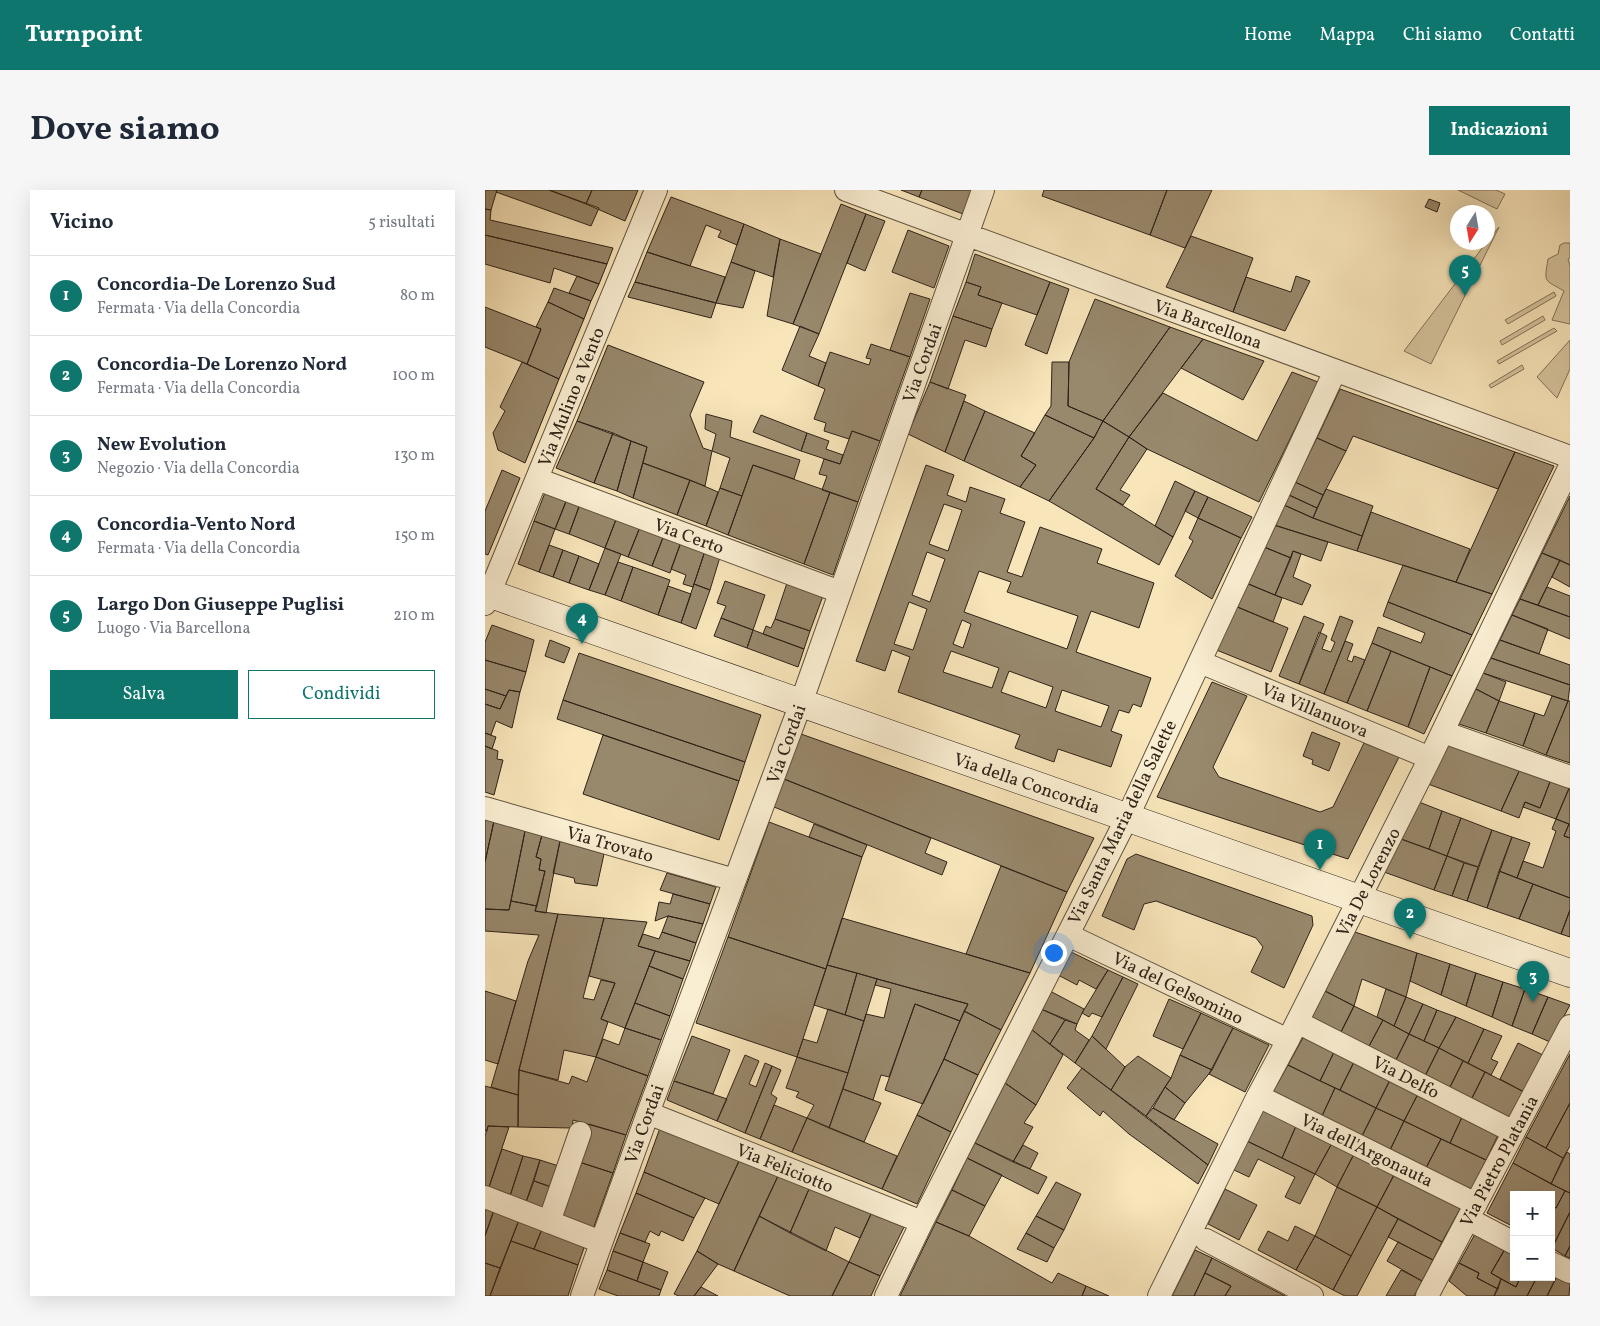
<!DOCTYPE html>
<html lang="it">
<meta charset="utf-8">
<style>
:root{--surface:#fff;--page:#f6f6f7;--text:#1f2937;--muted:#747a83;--line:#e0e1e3;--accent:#0f766e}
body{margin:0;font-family:Vollkorn,serif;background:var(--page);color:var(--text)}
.controls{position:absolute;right:15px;bottom:15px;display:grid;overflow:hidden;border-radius:0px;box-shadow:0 5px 20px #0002}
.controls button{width:45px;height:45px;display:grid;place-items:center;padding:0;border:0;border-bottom:1px solid var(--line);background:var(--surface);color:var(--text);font:25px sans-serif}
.compass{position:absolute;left:965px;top:15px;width:45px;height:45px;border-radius:50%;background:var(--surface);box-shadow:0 5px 20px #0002;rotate:191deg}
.you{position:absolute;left:568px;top:762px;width:18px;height:18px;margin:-12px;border:4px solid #fff;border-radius:50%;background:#1a73e8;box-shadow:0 0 0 8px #1a73e833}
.badge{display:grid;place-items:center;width:32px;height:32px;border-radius:50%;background:var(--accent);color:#fff;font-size:16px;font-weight:700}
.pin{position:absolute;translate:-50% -41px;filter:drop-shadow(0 1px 2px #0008)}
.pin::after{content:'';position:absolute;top:26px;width:18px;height:15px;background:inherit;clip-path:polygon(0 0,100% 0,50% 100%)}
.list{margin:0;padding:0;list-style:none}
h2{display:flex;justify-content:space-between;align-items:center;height:65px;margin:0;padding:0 20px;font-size:21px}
h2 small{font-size:16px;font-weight:400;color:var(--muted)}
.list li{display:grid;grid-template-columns:32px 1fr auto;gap:15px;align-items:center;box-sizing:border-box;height:80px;padding:0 20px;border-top:1px solid var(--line)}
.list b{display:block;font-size:19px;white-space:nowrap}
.list p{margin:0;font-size:16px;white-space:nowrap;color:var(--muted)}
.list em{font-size:16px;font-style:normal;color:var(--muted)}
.actions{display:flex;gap:10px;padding:15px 20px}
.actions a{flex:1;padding:11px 0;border:1px solid var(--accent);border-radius:0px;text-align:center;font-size:18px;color:var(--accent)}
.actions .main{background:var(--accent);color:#fff}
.map{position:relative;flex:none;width:1085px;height:1106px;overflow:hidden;border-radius:0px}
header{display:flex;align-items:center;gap:30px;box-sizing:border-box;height:70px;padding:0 25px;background:var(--accent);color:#fff}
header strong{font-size:24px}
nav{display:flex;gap:28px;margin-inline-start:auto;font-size:18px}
.intro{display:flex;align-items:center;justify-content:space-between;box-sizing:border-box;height:120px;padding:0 30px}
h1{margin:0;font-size:35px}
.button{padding:12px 22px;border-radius:0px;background:var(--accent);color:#fff;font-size:18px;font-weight:700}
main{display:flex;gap:30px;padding:0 30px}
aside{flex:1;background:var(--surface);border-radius:0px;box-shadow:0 5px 20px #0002}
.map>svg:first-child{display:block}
.green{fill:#d6c49e;stroke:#82745b}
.building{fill:#98886c;stroke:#2f2318;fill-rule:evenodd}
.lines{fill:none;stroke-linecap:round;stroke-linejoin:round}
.street-casing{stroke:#615440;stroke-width:24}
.secondary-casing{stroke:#2f2318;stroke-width:29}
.street{stroke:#faeed2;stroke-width:22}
.secondary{stroke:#faeed2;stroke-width:28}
.labels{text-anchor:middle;stroke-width:4;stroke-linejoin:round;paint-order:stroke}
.street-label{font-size:18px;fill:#2f2318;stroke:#faeed2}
</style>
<header>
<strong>Turnpoint</strong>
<nav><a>Home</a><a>Mappa</a><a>Chi siamo</a><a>Contatti</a></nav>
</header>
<div class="intro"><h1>Dove siamo</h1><a class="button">Indicazioni</a></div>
<main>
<aside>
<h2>Vicino<small>5 risultati</small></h2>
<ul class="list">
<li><span class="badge">1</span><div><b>Concordia-De Lorenzo Sud</b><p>Fermata · Via della Concordia</p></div><em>80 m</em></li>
<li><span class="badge">2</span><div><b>Concordia-De Lorenzo Nord</b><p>Fermata · Via della Concordia</p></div><em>100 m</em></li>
<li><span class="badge">3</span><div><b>New Evolution</b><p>Negozio · Via della Concordia</p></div><em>130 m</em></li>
<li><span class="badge">4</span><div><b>Concordia-Vento Nord</b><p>Fermata · Via della Concordia</p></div><em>150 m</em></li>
<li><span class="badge">5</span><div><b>Largo Don Giuseppe Puglisi</b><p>Luogo · Via Barcellona</p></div><em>210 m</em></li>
</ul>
<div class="actions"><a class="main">Salva</a><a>Condividi</a></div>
</aside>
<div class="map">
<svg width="1085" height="1106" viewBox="0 0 1085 1106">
<rect width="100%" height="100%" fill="#f8e5ba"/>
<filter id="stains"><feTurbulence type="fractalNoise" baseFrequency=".004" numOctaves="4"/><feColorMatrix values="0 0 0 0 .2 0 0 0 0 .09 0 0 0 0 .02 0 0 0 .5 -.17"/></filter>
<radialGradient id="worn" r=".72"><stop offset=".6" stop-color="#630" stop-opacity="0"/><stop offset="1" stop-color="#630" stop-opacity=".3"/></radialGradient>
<path class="green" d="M973 0H1011L1020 4 1012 19Z
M1014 37 946 174 919 161 1001 53Z
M1079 53H1085V68L1083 69 1085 76V134L1067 130 1079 101C1059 89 1059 94 1063 69L1073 64 1075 55Z
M1069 102 1071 106 1023 134 1020 130Z
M1058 126 1060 130 1017 155 1015 151Z
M1069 138 1072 141 1014 174 1012 171Z
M1085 150V179L1072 208 1052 187Z
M1037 175 1039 179 1006 198 1004 195Z"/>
<path class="building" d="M0 0H12L6 20 0 19Z
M12 0H64L114 18 106 36 11 2Z
M64 0H107L101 14Z
M107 0H153L140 31 101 14Z
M416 0H437L434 7Z
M437 0H487L478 24 434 7Z
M559 0H682L665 45 557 6Z
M682 0H727L700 58 665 45Z
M186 7 259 34 252 55 233 47 236 41 221 35 205 76 162 62Z
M944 9 955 13 952 22 940 17Z
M356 14 381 24 334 144 308 134Z
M0 19 6 20 5 30 128 58 122 74 0 45Z
M381 24 400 31 380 81 362 73Z
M259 34 295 49 288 87 246 72Z
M423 40 464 56 449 98 407 82Z
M0 45 122 74 114 94 69 78 65 93 0 74Z
M706 46 768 68 748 122 681 97Z
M295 49 336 64 308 134 282 126Z
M162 62 240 87 231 113 150 92Z
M490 64 565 92 552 125 493 105 496 97 481 92Z
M246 72 270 81 258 118 231 113Z
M92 86 114 94 106 111 84 103Z
M811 86 825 91 800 141 748 122 761 87 806 102Z
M150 92 231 113 226 128 143 107Z
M481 92 496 97 493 105 517 113 507 139 468 126Z
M565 92 584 99 562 164 540 155Z
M69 98 106 111 99 129 63 112Z
M425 103 445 109 425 167 405 160Z
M610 109 685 137 618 231 583 216 584 172Z
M63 112 99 129 74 189 42 174 56 139 51 137Z
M0 117 56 139 42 174 0 157Z
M468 126 507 139 501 157 480 150 463 199 445 192Z
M315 136 334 144 324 166 341 173 333 196 297 180Z
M685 137 718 149 644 247 618 231Z
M718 149 779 171 758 210 696 178Z
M386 154 425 167 395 251 367 241 364 249 339 241 341 233 329 229 340 199 333 196 345 162 384 175 386 169 381 168Z
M123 155 219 192 205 225 218 258 227 261 220 296 158 273 162 257 92 231Z
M37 172 74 189 40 273 13 260 8 243 20 221 15 217Z
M567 172H584L583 216 618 231 609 248 560 225 566 216Z
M807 182 833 192 774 312 662 259 644 247 678 203 772 251Z
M445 192 481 205 460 262 423 244Z
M855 199 1030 262 1013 299 868 246 861 261 832 248Z
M479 211 500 221 479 271 460 262Z
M500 221 550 243 536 266 551 275 535 297 479 271Z
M221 224 247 231 245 247 315 270 309 289 268 275 257 306 235 298 245 268 227 261 231 244 220 239Z
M276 225 322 243 316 261 268 242Z
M560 225 609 248 564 311 535 297 551 275 536 266Z
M92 231 128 243 109 293 71 278Z
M618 231 644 247 611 299 688 347 674 375 564 311 609 248Z
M367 241 395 251 373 312 337 300 342 286 334 284 339 269 355 274Z
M128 243 146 251 132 301 109 293Z
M322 243 344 251 341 259 358 265 355 274 316 261Z
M644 247 662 259 635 300 645 305 638 315 611 299Z
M832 248 861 261 838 305 810 292Z
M146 251 162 257 148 308 132 301Z
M1030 262 1069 276 1007 404 971 392Z
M158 273 205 290 192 325 148 308Z
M268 275 345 302 319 374 243 345Z
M441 275 469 285 462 305 481 312 485 297 520 309 515 323 540 332 522 382 537 387 555 337 617 359 612 373 669 393 654 438 606 421 591 462 666 488 656 517 648 514 644 523 634 520 626 541 637 545 626 577 573 559 569 572 530 558 535 545 413 502 425 467 407 460 400 481 371 471ZM459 314 477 320 463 361 444 354ZM442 362 460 369 445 412 427 405ZM494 381 526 392 522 402 593 426 582 459 479 422ZM424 412 442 419 428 460 409 454ZM477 430 486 434 478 458 468 454ZM466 461 514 478 507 498 458 482ZM524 481 568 497 561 518 516 502ZM577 500 624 516 616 537 570 521Z
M17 280 35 288 3 365 0 364V321Z
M205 290 233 302 221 336 192 325Z
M690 291 710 301 688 347 670 336Z
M810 292 838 305 832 318 804 305Z
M235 298 257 306 243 345 221 336Z
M841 299 888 316 877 346 828 328Z
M61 300 82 309 70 339 49 331Z
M710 301 723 307 713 328 700 321Z
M345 302 373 312 348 385 319 374Z
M804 305 832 318 828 328 799 315Z
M1085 306V375L1057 363Z
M723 307 767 327 756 348 713 328Z
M82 309 95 314 84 344 70 339Z
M95 314 132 327 120 358 84 344Z
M799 315 828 328 877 346 872 361 789 335Z
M886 322 985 359 971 392 872 361Z
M132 327 155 337 143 367 120 358Z
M713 328 756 348 727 409 690 386 708 351 704 348Z
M49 331 70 339 54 382 33 374Z
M789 335 843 352 836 371 808 361 806 368 779 357Z
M155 337 179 345 167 376 143 367Z
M179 345 196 352 185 383 167 376Z
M196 352 220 361 208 397 198 394 201 385 186 379Z
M64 355 78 360 68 387 54 382Z
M779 357 806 368 790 405 761 393Z
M120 358 136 364 120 405 104 400Z
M78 360 94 366 84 393 68 387Z
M220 361 235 367 225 400 209 394Z
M808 361 816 364 808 387 826 395 817 415 790 405Z
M1057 363 1075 370 1053 415 1035 409Z
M94 366 114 374 104 400 84 393Z
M1075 370 1085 375V397L1067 387Z
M133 372 148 377 136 411 120 405Z
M918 375 1007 404 987 445 903 412Z
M148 377 185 390 173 425 136 411Z
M240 391 280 405 268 440 236 428 241 416 232 413Z
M302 393 338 406 325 441 290 429Z
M761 393 797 408 788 432 750 416Z
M209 394 225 400 211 439 196 433Z
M183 396 206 404 196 433 173 425Z
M1062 397 1085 406V427L1053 415Z
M1035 409 1085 427V449L1027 425Z
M903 412 987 445 967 486 887 453 893 437 936 453 940 443 898 426Z
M750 416 803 438 786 482 729 459Z
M1027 425 1063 439 1054 464 1015 450Z
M819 426 839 434 814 494 794 486Z
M855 426 868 431 839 504 814 494 834 442 842 446 837 459 846 462 850 452 846 450Z
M236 428 268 440 262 458 229 446Z
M290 429 325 441 319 459 278 444 281 436 286 438Z
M7 435 49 450 41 482 0 470V452Z
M268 440 319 459 313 477 262 458Z
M65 450 85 458 79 473 60 466Z
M1015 450 1085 475V495L1006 468Z
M860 451 868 454 862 470 867 472 869 466 880 470 862 513 839 504Z
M887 453 906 461 882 521 862 513Z
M906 461 945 477 923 537 882 521Z
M94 463 276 525 260 572 78 510Z
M1006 468 1085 495 1083 511 998 483Z
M0 470 41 482 35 502 24 500 21 506 0 499Z
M945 477 967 486 939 544 923 537Z
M998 483 1021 492 1014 511 991 499Z
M727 492 762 506 728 577 734 587 835 622 848 617 879 553 914 567 863 669 672 607Z
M0 499 21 506 15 519 0 514Z
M991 499 1014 511 1001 543 974 534Z
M24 500 35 502 27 538 11 531 6 545 0 543V514L15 519Z
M1067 506 1083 511 1061 565 1038 556 1050 523 1059 526Z
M78 510 260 572 254 591 72 529Z
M1014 511 1050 523 1038 556 1001 543Z
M1083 511H1085V573L1061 565Z
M827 542 855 553 844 581 827 574 828 570 818 566Z
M0 543 11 547 7 559 0 556Z
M316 544 609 648 582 702 299 589Z
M118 545 254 591 234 650 98 604Z
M962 547 1035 579 1016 621 943 594Z
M0 556 13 561 12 569 18 570 9 605 0 602Z
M1035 579 1066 589 1055 618 1040 612 1034 628 1016 621Z
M299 589 446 648 440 663 462 672 457 685 289 617Z
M1066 589 1085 596 1071 629 1038 617 1040 612 1055 618Z
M1085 596V648L1079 646 1084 634 1071 629Z
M934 612 957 621 944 659 916 649Z
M957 621 976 628 962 666 944 659Z
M0 628 9 631 0 672Z
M976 628 1007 640 993 677 962 666Z
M1071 629 1084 634 1079 646 1085 648V708L1032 688 1038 671 1058 678 1071 641 1067 639Z
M9 631 40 641 24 720 0 719V672Z
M284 632 377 667 341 779 243 747Z
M329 634 382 655 377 667 324 647Z
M1007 640 1027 647 1002 718 982 711Z
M40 641 57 645 51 667 56 669 54 680 60 681 52 716 26 711Z
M57 645 75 651 61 723 50 721 60 681 54 680 56 669 51 667Z
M1027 647 1045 653 1032 688 1014 681Z
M916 649 962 666 949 700 899 682Z
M75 651 119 664 112 696 90 693 89 688 68 683Z
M651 664 827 726 828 735 799 798 766 782 778 757 771 748 671 711 659 714 649 740 617 726 642 669Z
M962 666 979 673 967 706 949 700Z
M979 673 993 677 982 711 967 706Z
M516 676 582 702 545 783 481 764Z
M1014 681 1048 694 1034 729 1002 718Z
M182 683 231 697 225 714 175 700Z
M1048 694 1085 708V720L1076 744 1034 729Z
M188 704 225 714 218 734 183 726 170 731 174 712 185 714Z
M26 711 52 716 50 721 73 724 34 880 33 905 6 897 43 771 54 745 0 741V719L24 720Z
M1085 720V747L1076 744Z
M73 724 119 728 98 808 109 810 116 790 130 793 116 829 123 832 111 867 79 860 73 890 34 880Z
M183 726 218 734 211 753 177 742Z
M119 728 162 732 153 756 170 761 140 838 116 829 130 793 104 786Z
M357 728 481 764 545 783 516 840 479 821 483 814 342 775Z
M177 742 211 753 205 771 153 756 158 744 174 749Z
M870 742 932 763 921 807 877 789 869 816 840 801Z
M243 747 341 779 312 867 211 833Z
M170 761 205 771 198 789 164 776Z
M584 761 623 780 611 799 594 790 592 795 573 785Z
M932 763 965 774 956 805 925 791Z
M965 774 991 783 981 816 956 805Z
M342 775 372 783 360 825 329 815Z
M164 776 198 789 185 826 150 813Z
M623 780 638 787 617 827 607 823 604 827 597 823Z
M372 783 392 789 379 831 360 825Z
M991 783 1018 792 1007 827 981 816Z
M638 787 653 794 621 859 607 846Z
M392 789 483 814 475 831 430 814 404 887 396 885 388 910 358 899 381 824 399 828 406 799 390 795Z
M1018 792 1040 799 1027 836 1007 827Z
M901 799 921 807 909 836 892 827Z
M1040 799 1063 807 1047 844 1027 836Z
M0 801 31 811 13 874 0 870Z
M565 801 599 819 592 834 556 819Z
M840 801 869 816 855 844 826 829Z
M921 807 938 814 924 844 909 836Z
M1063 807 1085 815 1065 852 1047 844Z
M684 809 716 823 698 859 668 846Z
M150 813 185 826 176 850 140 838Z
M430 814 475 831 459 869 438 914 400 900Z
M938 814 952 820 939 851 924 844Z
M869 816 898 830 883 858 855 844Z
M343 819 379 831 363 883 312 867 318 849 332 853Z
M556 819 580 830 565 854 546 839Z
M952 820 971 827 954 858 939 851Z
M479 821 516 840 493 885 459 869Z
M716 823 748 838 727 880 695 865Z
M971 827 999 839 983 873 954 858Z
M580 830 592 834 590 840 604 850 590 873 565 854Z
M898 830 924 844 910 872 883 858Z
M140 838 176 850 163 886 111 867 118 849 134 855Z
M748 838 784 855 760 902 724 884Z
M546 839 578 865 551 915 520 893Z
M999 839 1017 846 1006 869 1013 872 1006 885 983 873Z
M820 844 850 860 835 891 803 875Z
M924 844 954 858 940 886 910 872Z
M207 846 245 860 228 904 189 891Z
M607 846 640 877 626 900 590 873Z
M1033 853 1058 865 1039 902 1015 889Z
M954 858 978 871 964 899 940 886Z
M850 860 870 870 855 900 835 891Z
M1085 864V913L1061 958 1041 947Z
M260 865 274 871 264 894 271 897 280 873 287 876 260 943 232 931Z
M695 865 727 880 700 913 680 897 686 888Z
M653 866 686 888 661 926 626 900 640 877Z
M111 867 163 886 141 945 88 930 87 938 33 937 34 880 84 894 87 886 102 892Z
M312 867 363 883 344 938 322 928 329 915 311 907 314 902 301 898Z
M459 869 493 885 466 942 432 925Z
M870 870 906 888 891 918 855 900Z
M978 871 1000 882 986 910 964 899Z
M803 875 850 898 837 926 788 902Z
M287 876 296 880 286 904 292 908 275 949 260 943Z
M597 878 723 975 713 994 644 944 618 921 615 926 582 898Z
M1000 882 1039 902 1024 929 986 910Z
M906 888 934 902 919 931 891 918Z
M189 891 242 909 232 931 182 910Z
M520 893 551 915 539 933 548 937 528 972 490 953Z
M0 896 33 905V937L3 936 2 941H0Z
M680 897 700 913 689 930 668 918Z
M850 898 891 918 877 946 837 926Z
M358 899 396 913 379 952 344 938Z
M934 902 978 925 965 953 919 931Z
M1085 913V956L1078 968 1061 958Z
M289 915 322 928 307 962 275 949Z
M668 918 733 954 723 975 661 926Z
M891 918 919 931 905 960 877 946Z
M778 919 811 936 797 968 762 951Z
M432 925 466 942 432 1014 397 999Z
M978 925 1014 943 1001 970 965 953Z
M322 928 412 966 397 999 307 962Z
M919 931 956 949 941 978 905 960Z
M104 934 141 945 128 983 91 971Z
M3 936 24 937 3 1000 0 999V946Z
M811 936 847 953 830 984 797 968Z
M175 938 254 971 234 1014 159 982Z
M1041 947 1078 968 1066 994 1028 973Z
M956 949 1001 970 986 1000 941 978Z
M762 951 830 984 815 1014 800 1007 810 987 773 969 764 987 749 980Z
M490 953 562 987 553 1004 482 968Z
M847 953 869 964 852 997 830 984Z
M538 955 553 963 545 979 528 972Z
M17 959 38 966 24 1009 3 1000Z
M1082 962 1085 964V1003L1066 994Z
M869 964 909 985 892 1017 852 997Z
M38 966 55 970 40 1015 24 1009Z
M482 968 517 985 500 1016 467 1000Z
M55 970 80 978 72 999 49 991Z
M91 971 128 983 108 1039 71 1026Z
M254 971 293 986 249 1081 233 1074 212 1061Z
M1028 973 1080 1001 1071 1018 1066 1016V1005H1029V1037L1002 1023Z
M159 982 220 1008 209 1028 151 1003Z
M909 985 976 1017 957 1052 892 1017Z
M293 986 324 999 305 1043 274 1026Z
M49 991 72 999 63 1024 40 1015Z
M571 992 596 1004 579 1040 551 1026Z
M852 997 892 1017 866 1066 830 1046Z
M324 999 386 1024 375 1048 350 1037 341 1061 305 1043Z
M740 999 772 1015 754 1050 723 1034Z
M467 1000 500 1016 484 1046 451 1032Z
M1080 1001 1085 1003V1022L1067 1058 1066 1016 1071 1018Z
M151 1003 209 1028 198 1051 176 1041 174 1046 165 1041 160 1052 135 1043Z
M0 1017 9 1020 0 1046Z
M892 1017 913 1029 872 1106H860L848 1100Z
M9 1020 34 1030 15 1078 0 1073V1046Z
M1085 1022V1056L1080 1066 1067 1058Z
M386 1024 419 1037 395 1086 364 1072Z
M274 1026 364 1072 347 1106H305L249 1081Z
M551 1026 579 1040 569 1058 541 1043Z
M913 1029 957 1052 948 1070 903 1047Z
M34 1030 57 1039 49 1059 26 1051Z
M451 1032 484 1046 567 1093 573 1083 601 1096 597 1106H415Z
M810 1036 830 1046 811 1080 773 1060 783 1041 803 1051Z
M57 1039 100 1055 93 1075 49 1059Z
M135 1043 165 1054 158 1072 128 1061Z
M541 1043 569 1058 562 1072 532 1059Z
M990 1044 1020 1059 1006 1083 1016 1089 1013 1099 992 1088 994 1083 974 1073Z
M830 1046 866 1066 848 1100 811 1080Z
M26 1051 93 1075 83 1106H5Z
M913 1052 948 1070 937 1091 902 1071Z
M1085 1056V1068L1080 1066Z
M1020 1059 1029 1064V1087L1034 1090 1031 1097 1006 1083Z
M710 1060 727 1068 709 1106H687Z
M128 1061 158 1072 152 1091 122 1080Z
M212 1061 233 1074 209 1106H194L189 1104Z
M727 1068 800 1106H740L746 1096 720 1083Z
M158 1072 183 1082 176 1100 152 1091Z
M364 1072 395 1086 386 1106H347Z
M0 1073 15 1078 5 1106H0Z
M974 1073 994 1083 992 1088 1013 1099 1009 1106H982L964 1091Z
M122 1080 176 1100 174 1106H133L114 1099Z
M916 1080 937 1091 929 1106H901Z
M720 1083 746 1096 740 1106H709Z
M1066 1083 1072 1086 1062 1106H1042L1052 1087H1066Z
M1072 1086 1085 1093 1084 1106H1062Z
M1029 1087H1052L1042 1106H1009L1016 1089 1031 1097 1034 1090Z
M601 1096 624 1106H597Z
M216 1097 233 1106H209Z"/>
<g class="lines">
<defs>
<path id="street" d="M361 0 1085 267
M52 289 355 402
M0 414 171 0
M715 472 945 568
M958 542 1085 587
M0 618 250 690
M583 745 803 850
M812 832 1029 942
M773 906 991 1014
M163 923 437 1032
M0 1007 116 1052
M983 1029 1029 1053
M64 1032 95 943
M721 1050 827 1106
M1066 1073 1085 1082
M97 1106 163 923 316 513 498 0
M401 1106 437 1032 642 628 850 181
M674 1106 773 906 803 850 945 568 1085 276
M942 1106 1085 836"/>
<path id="secondary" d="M0 402 1085 783"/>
</defs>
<use href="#street" class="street-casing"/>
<use href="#secondary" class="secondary-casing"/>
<use href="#street" class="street"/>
<use href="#secondary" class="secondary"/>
</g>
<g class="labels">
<g class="street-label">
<text transform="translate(723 134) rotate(20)" y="6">Via Barcellona</text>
<text transform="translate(437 173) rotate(-70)" y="6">Via Cordai</text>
<text transform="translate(86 207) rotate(-68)" y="6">Via Mulino a Vento</text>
<text transform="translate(204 346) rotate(20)" y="6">Via Certo</text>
<text transform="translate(830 520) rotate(23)" y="6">Via Villanuova</text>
<text transform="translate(301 554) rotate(-70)" y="6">Via Cordai</text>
<text transform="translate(542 593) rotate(19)" y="6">Via della Concordia</text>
<text transform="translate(637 632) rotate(-64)" y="6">Via Santa Maria della Salette</text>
<text transform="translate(125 654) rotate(16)" y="6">Via Trovato</text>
<text transform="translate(883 692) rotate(-63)" y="6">Via De Lorenzo</text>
<text transform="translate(693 798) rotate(26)" y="6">Via del Gelsomino</text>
<text transform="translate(921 887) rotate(27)" y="6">Via Delfo</text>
<text transform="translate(159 934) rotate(-70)" y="6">Via Cordai</text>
<text transform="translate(882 960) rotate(26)" y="6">Via dell'Argonauta</text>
<text transform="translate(1014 971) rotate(-62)" y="6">Via Pietro Platania</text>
<text transform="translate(300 978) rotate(22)" y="6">Via Feliciotto</text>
</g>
</g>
<rect width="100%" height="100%" filter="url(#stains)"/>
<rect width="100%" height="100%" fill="url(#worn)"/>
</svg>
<div class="controls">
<button>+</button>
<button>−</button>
</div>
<svg class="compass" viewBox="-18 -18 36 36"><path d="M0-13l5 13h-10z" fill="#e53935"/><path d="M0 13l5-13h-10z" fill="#747a83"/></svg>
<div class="you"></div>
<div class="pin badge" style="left:835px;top:680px">1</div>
<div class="pin badge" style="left:925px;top:749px">2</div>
<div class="pin badge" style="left:1048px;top:812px">3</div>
<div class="pin badge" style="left:97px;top:454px">4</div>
<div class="pin badge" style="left:980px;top:106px">5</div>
</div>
</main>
